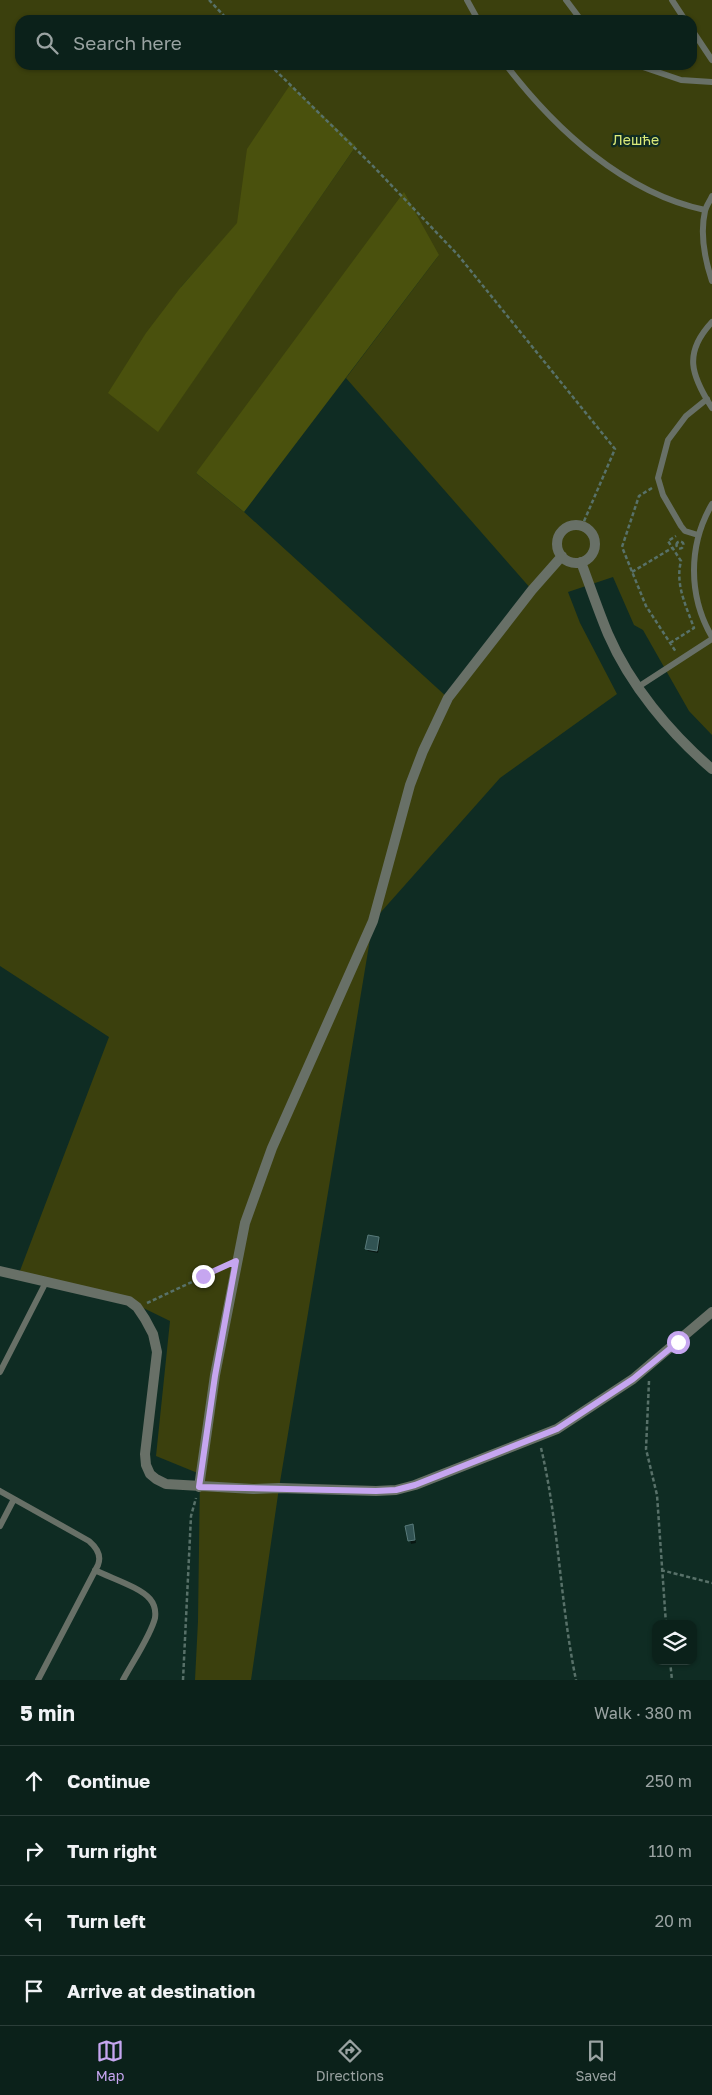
<!DOCTYPE html>
<meta charset="utf-8">
<style>
:root{--surface:#0b211a;--page:#192e27;--text:#f1f3f6;--muted:#9aa3a2;--line:#2b3e39;--accent:#c6a6f0}
body{margin:0;font-family:"Golos Text",sans-serif;background:var(--page);color:var(--text)}
.controls{position:absolute;right:15px;bottom:15px;display:grid;overflow:hidden;border-radius:10px;box-shadow:0 1px 4px #0004}
.controls button{width:45px;height:45px;display:grid;place-items:center;padding:0;border:0;border-bottom:1px solid var(--line);background:var(--surface);color:var(--text);font:25px sans-serif}
.stop{position:absolute;width:15px;height:15px;margin:-11px;border:4px solid #c6a6f0;border-radius:50%;background:#fff}
.stop.end{background:#c6a6f0;border-color:#fff;box-shadow:0 1px 5px #0008}
.list{margin:0;padding:0;list-style:none}
h2{display:flex;justify-content:space-between;align-items:center;height:65px;margin:0;padding:0 20px;font-size:21px}
h2 small{font-size:16px;font-weight:400;color:var(--muted)}
.list li{display:grid;grid-template-columns:32px 1fr auto;gap:15px;align-items:center;box-sizing:border-box;height:70px;padding:0 20px;border-top:1px solid var(--line)}
.list b{display:block;font-size:19px;white-space:nowrap}
.list em{font-size:16px;font-style:normal;color:var(--muted)}
.icon{flex:none;width:28px;height:28px;fill:none;stroke:currentColor;stroke-width:2;stroke-linecap:round;stroke-linejoin:round}
.map{position:relative;flex:none;width:712px;height:1680px;overflow:hidden}
.search{position:absolute;background:var(--surface);box-shadow:0 1px 4px #0004;left:15px;right:15px;top:15px;height:55px;display:flex;align-items:center;gap:12px;box-sizing:border-box;padding:0 18px;border-radius:15px;color:var(--muted);font-size:19px}
.sheet{height:345px;background:var(--surface)}
nav{display:flex;justify-content:space-around;align-items:center;box-sizing:border-box;height:70px;border-top:1px solid var(--line);background:var(--surface);font-size:14px;color:var(--muted)}
nav a{display:grid;justify-items:center;gap:2px}
nav .on{color:var(--accent)}
.map>svg:first-child{display:block}
.green{fill:#3b400d;fill-rule:evenodd}
.forest{fill:#4a510d}
.shadow{fill:#0007}
.building{fill:#315353;stroke:#587a7a}
.lines{fill:none;stroke-linecap:round;stroke-linejoin:round}
.path{stroke:#587169;stroke-width:2.5;stroke-dasharray:4 2.5;stroke-linecap:butt}
.lane{stroke:#687067;stroke-width:6}
.street{stroke:#687067;stroke-width:10}
.route{stroke:#c6a6f0;stroke-width:6}
.labels{text-anchor:middle;stroke-width:4.5;stroke-linejoin:round;paint-order:stroke}
.park-label{font-size:14px;fill:#dceb7a;stroke:#0f2c23}
</style>
<div class="map">
<svg width="712" height="1680" viewBox="0 0 712 1680">
<rect width="100%" height="100%" fill="#0f2c23"/>
<path class="green" d="M0 0H712V735L689 711 643 630 634 625 613 577 568 592 580 623 617 694 500 778 373 921 279 1488 251 1680H195L198 1621 200 1474 156 1456 170 1321 129 1301 18 1276 109 1037 0 966ZM20 20H692V65H20ZM356 146 158 431H157L181 287 238 223ZM439 255 346 378 532 590 448 698 244 512 196 473Z"/>
<path class="forest" d="M290 85 356 146 158 432 108 393 146 333 181 287 237 223 247 149Z
M404 192 439 255 244 512 196 473Z"/>
<path class="shadow" d="M378 1238 380 1241 378 1253 368 1251 367 1249Z
M407 1527 413 1528 416 1543 411 1544Z"/>
<path class="building" d="M368 1235 379 1237 377 1251 365 1249Z
M413 1524 415 1540 408 1541 405 1526Z"/>
<g class="lines">
<path class="path" d="M209 0 228 20
M270 65 372 165 458 255 615 449 582 526
M652 488 639 496 622 547 646 606 676 652
M676.5 545a3.5 3.5 0 1 1 7 0a3.5 3.5 0 1 1-7 0Z
M632 572 672 548
M670 643 694 628C686 606 675 584 681 561L668 541 676 536
M147 1303 224 1267
M649 1381 646 1449 657 1495 666 1624
M541 1448C559 1524 560 1603 576 1680
M661 1570 712 1583
M670 1661 672 1680
M183 1680 191 1516 196 1498"/>
<path class="lane" d="M467 0 478 20
M566 0 581 20
M672 0 685 20
M692 30 712 60
M506 65C555 129 624 193 705 210
M637 65 681 80 712 82
M712 196C710 201 706 206 705 211 700 233 705 260 712 281
M712 322C683 353 691 375 712 408
M712 504C688 545 688 596 712 637
M698 535 685 531 681 526 663 495 658 478 668 440 686 416 707 399
M638 687 712 639
M0 1372 46 1282
M0 1491 89 1541C96 1547 102 1555 98 1565L38 1680
M0 1526 14 1499
M95 1570C110 1578 140 1587 150 1599 155 1605 156 1611 155 1618 151 1635 132 1663 123 1680"/>
<path class="street" d="M557 544a19 19 0 1 1 38 0a19 19 0 1 1-38 0Z
M581 562C590 586 598 610 608 634 630 685 670 733 712 769
M0 1271 129 1301 137 1307 145 1319 153 1334 157 1352 145 1454 146 1465 150 1474 156 1479 166 1484 253 1489 279 1488 376 1491 396 1490 415 1485 557 1429 633 1379 712 1312
M199 1487 215 1375 245 1223 272 1148 373 921 410 785 423 751 448 698 532 590 562 556"/>
</g>
<g class="lines">
<path class="route" d="M203 1276 236 1261 215 1376 199 1487 376 1491 396 1490 415 1485 557 1429 633 1379 678 1342"/>
</g>
<g class="labels">
<g class="park-label">
<text x="636" y="145">Лешће</text>
</g>
</g>
</svg>
<div class="controls">
<button><svg class="icon" aria-label="layers" viewBox="0 0 24 24"><path d="M12 4l9 5-9 5-9-5zM3 14l9 5 9-5"/></svg></button>
</div>
<div class="stop" style="left:678px;top:1342px"></div>
<div class="stop end" style="left:203px;top:1276px"></div>
<div class="search"><svg class="icon" aria-label="search" viewBox="0 0 24 24"><circle cx="10" cy="10" r="6"/><path d="M15 15l6 6"/></svg>Search here</div>
</div>
<section class="sheet">
<h2>5 min<small>Walk · 380 m</small></h2>
<ul class="list">
<li><svg class="icon" aria-label="ahead" viewBox="0 0 24 24"><path d="M12 20V5M6 11l6-6 6 6"/></svg><div><b>Continue</b></div><em>250 m</em></li>
<li><svg class="icon" aria-label="right" viewBox="0 0 24 24"><path d="M7 20v-9h11M14 6l5 5-5 5"/></svg><div><b>Turn right</b></div><em>110 m</em></li>
<li><svg class="icon" aria-label="left" viewBox="0 0 24 24"><path d="M17 20v-9H6M10 6l-5 5 5 5"/></svg><div><b>Turn left</b></div><em>20 m</em></li>
<li><svg class="icon" aria-label="arrive" viewBox="0 0 24 24"><path d="M6 21V4h12l-3 4 3 4H6"/></svg><div><b>Arrive at destination</b></div></li>
</ul>
</section>
<nav>
<a class="on"><svg class="icon" aria-label="map" viewBox="0 0 24 24"><path d="M3 6l6-2 6 2 6-2v14l-6 2-6-2-6 2zM9 4v14M15 6v14"/></svg>Map</a>
<a><svg class="icon" aria-label="directions" viewBox="0 0 24 24"><path d="M12 3l9 9-9 9-9-9zM9 14v-3h6M13 9l2 2-2 2"/></svg>Directions</a>
<a><svg class="icon" aria-label="saved" viewBox="0 0 24 24"><path d="M7 4h10v16l-5-4-5 4z"/></svg>Saved</a>
</nav>
